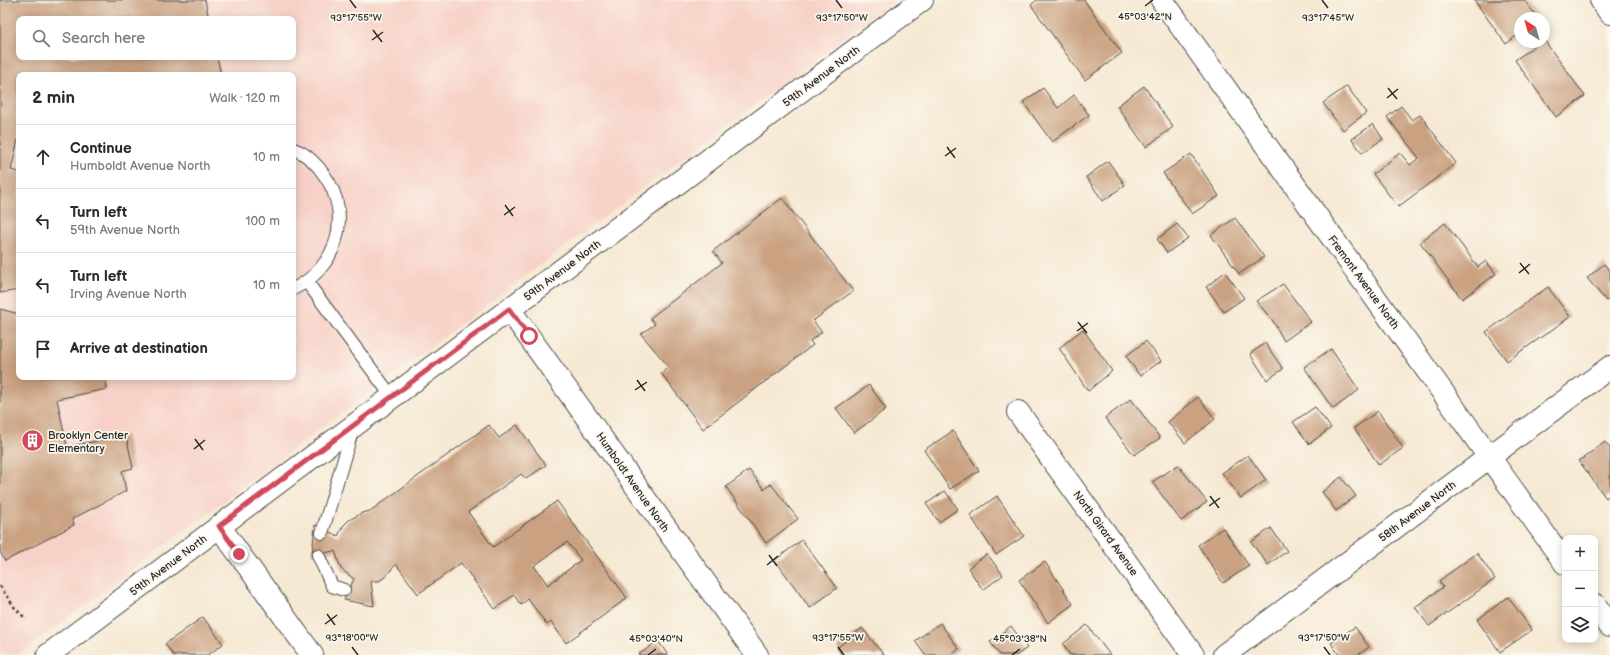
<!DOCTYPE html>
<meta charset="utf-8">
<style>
:root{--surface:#fff;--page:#f7f7f7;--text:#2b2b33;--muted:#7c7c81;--line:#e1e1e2}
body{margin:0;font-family:"Balsamiq Sans",sans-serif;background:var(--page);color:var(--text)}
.controls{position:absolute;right:12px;bottom:12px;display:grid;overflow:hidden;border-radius:8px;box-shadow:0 2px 10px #0003}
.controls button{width:36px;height:36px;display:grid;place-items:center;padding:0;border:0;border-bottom:1px solid var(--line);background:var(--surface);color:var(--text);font:20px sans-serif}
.compass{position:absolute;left:1514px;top:12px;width:36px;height:36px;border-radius:50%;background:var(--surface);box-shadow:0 2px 10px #0003;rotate:323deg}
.stop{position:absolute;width:12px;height:12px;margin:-9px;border:3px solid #d1495b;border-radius:50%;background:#fff}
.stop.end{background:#d1495b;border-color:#fff;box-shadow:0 1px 4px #0008}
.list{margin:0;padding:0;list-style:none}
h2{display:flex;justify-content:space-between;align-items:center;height:52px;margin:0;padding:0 16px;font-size:17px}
h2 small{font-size:13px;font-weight:400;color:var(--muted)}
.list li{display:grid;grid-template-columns:26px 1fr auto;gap:12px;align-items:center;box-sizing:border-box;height:64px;padding:0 16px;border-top:1px solid var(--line)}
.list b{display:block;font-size:15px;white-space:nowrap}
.list p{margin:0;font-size:13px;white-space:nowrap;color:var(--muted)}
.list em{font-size:13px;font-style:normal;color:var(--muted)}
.icon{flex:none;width:22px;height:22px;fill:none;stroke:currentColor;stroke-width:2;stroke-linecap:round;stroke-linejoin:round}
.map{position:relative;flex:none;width:1610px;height:655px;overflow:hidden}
.search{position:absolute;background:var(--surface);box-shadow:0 2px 10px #0003;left:16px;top:16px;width:280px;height:44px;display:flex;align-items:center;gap:10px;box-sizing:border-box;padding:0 14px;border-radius:8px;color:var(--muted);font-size:15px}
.panel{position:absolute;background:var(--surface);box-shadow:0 2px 10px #0003;left:16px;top:72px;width:280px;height:308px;border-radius:8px}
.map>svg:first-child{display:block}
.built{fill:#f7d1c7;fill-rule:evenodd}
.building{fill:#caa282;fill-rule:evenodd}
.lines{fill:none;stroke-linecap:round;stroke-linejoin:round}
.lane-casing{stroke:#494844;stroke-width:14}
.street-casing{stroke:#494844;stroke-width:24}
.path{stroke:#494844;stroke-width:2.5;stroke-dasharray:3 3;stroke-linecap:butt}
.lane{stroke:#fff;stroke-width:12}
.street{stroke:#fff;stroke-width:22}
.route{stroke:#d1495b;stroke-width:5}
.ticks{fill:none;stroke:#2b2b2b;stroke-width:1.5}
.labels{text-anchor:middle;stroke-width:3.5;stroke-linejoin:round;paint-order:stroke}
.street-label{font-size:11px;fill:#2b2b2b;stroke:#fbf7ec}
.poi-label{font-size:11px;fill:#2b2b2b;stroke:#fbf7ec;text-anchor:start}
.ticks-label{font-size:10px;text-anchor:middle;fill:#2b2b2b;stroke:#fbf7ec;stroke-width:3.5;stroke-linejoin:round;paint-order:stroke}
</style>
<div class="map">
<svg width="1610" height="655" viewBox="0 0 1610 655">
<rect width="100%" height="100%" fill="#fbf7ec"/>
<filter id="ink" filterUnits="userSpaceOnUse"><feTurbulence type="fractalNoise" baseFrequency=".025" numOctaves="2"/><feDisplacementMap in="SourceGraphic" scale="8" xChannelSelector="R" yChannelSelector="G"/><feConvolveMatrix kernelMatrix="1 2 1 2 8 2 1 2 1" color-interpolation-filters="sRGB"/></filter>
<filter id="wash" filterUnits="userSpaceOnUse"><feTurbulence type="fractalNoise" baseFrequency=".012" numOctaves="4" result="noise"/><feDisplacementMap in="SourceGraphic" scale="16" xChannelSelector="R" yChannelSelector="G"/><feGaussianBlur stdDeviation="0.9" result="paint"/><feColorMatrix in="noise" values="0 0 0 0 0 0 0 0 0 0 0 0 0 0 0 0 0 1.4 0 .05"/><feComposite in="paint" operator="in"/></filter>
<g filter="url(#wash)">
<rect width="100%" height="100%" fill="#f6e9d4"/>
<path class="built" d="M0 0H895L18 655H0ZM19 19H293V57H19ZM19 75H293V377H19Z"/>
<g id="blocks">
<path class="building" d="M0 0H205L209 19H19V57H217L221 75H19V135L11 170 19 172V290L0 293Z
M1037 0H1084L1122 53 1085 80 1031 5Z
M1474 0H1524L1538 18H1520V33L1506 44Z
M1544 40 1585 96 1556 117 1515 60 1540 42H1544Z
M1144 86 1173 127 1146 147 1117 106Z
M1347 86 1366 113 1343 130 1323 103Z
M1043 88 1058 108 1074 95 1089 115 1052 142 1023 102Z
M1401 106 1412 120 1420 115 1456 163 1398 207 1373 174 1400 153 1410 165 1419 158 1387 117Z
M1373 124 1383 139 1362 153 1352 139Z
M1191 154 1219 196 1192 214 1163 173Z
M1108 161 1125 185 1103 201 1086 177Z
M782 198 853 291 813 321 822 332 810 341 813 345 703 429 661 373 669 367 641 334 655 324 650 318 722 263 713 251Z
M1235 218 1264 257 1239 274 1211 235Z
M1445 223 1478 267 1486 261 1496 274 1462 299 1420 242Z
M1177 224 1188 238 1167 253 1157 239Z
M1604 264 1610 271V298L1606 301 1587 278Z
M1225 272 1244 298 1224 312 1206 287Z
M1283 284 1311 322 1284 341 1273 321 1256 301Z
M1548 287 1570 317 1507 361 1486 332Z
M0 309 19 314V377H105L107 389 57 399 67 447 126 435 133 468 122 471 126 491 72 519 74 525 5 561 0 552Z
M1083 329 1112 371 1088 391 1059 348Z
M1146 341 1161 361 1140 376 1126 356Z
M1265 343 1283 369 1267 380 1250 354Z
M1331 349 1359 390 1333 409 1304 367Z
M869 385 886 409 854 433 836 408Z
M1198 397 1215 419 1185 443 1168 422Z
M1131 399 1160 438 1134 455 1105 418Z
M1315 407 1331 428 1309 444 1293 422Z
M1378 411 1403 448 1379 465 1354 428Z
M489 425 499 438 517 425 546 465 526 479 521 474 468 512 493 547 557 501 627 598 566 643 551 622 547 625 528 599 521 605 514 595 495 609 461 563 418 594 396 564 385 577 379 581H371L374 606 344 600 354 579 341 569 335 551 312 555 315 525 338 536 343 526 349 520 362 513 370 511ZM567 542 581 560 548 585 534 566Z
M953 431 979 471 950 489 924 450Z
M1605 442 1610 448V495L1606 498 1579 461Z
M1248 455 1266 480 1241 498 1222 473Z
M1178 465 1207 502 1181 521 1152 482Z
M749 470 764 489 771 484 798 519 766 543 726 487Z
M1341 477 1356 496 1336 511 1322 492Z
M945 491 958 509 939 522 926 504Z
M997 496 1024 536 996 555 970 515Z
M1223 528 1249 566 1223 583 1198 545Z
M1271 528 1287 551 1268 565 1251 542Z
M802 540 837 588 810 608 775 560Z
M1477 553 1495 579 1429 626 1415 607 1443 587 1439 581Z
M987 554 1003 575 983 590 968 568Z
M1045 562 1073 604 1048 623 1019 580Z
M1508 597 1532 630 1500 652 1477 620Z
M203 617 223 644 208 655H173L165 644Z
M940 623 959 649 951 655H925L915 641Z
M1087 625 1110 655H1070L1063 644Z
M1011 626 1027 648 1017 655H1000L990 642Z
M1355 627 1369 647 1358 655H1339L1331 643Z
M862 628 884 655H842L837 648Z
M658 641 668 655H638Z"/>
</g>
</g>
<g filter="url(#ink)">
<use href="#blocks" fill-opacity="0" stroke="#494844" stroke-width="1"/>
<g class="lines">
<defs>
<path id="lane" d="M293 149C306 153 318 165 325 176 353 217 337 268 293 289
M307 282 392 397
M322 533 353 428
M318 555 332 586 344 590"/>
<path id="street" d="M1162 0 1565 563
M1601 0 1610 13
M509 309 757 655
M1018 412 1193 655
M219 526 312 655
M1595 605 1610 626
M48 655 922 0
M1224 655 1610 367"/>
</defs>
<use href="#lane" class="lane-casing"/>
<use href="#street" class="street-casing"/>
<path class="path" d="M0 586 15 608 26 619"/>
<use href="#lane" class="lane"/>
<use href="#street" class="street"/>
</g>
</g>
<g class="lines" filter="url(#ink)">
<path class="route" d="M239 554 219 526 509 309 529 336"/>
</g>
<path class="ticks" d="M350 0 356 8M836 0 842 8M1322 0 1328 8M1145 6 1153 0M373 30 382 42M372 40 383 32M1388 88 1397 99M1387 98 1398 89M947 147 955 158M945 156 956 148M505 205 513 216M504 215 515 207M1520 263 1529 274M1519 273 1530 264M1078 322 1087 333M1077 331 1088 323M637 380 645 391M635 390 647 382M195 439 203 450M194 449 205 440M1210 496 1219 508M1209 506 1220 498M769 555 777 566M767 565 778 556M327 614 335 625M325 624 337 615M352 647 358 655M838 647 844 655M1324 647 1330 655M648 655 656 649M1012 655 1020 649"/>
<defs>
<symbol id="building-disc" viewBox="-11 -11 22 22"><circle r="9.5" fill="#d1495b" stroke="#fbf7ec"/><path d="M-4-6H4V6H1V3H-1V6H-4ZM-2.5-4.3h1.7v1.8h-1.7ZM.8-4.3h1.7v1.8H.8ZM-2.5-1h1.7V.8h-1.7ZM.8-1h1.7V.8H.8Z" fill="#fff"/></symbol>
</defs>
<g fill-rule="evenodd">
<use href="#building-disc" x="20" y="428" width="25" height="25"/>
</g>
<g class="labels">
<g class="street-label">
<text transform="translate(821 76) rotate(-37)" y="4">59th Avenue North</text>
<text transform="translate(562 270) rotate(-37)" y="4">59th Avenue North</text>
<text transform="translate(1364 282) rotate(54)" y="4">Fremont Avenue North</text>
<text transform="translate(633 482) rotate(55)" y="4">Humboldt Avenue North</text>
<text transform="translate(1417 511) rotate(-37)" y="4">58th Avenue North</text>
<text transform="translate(1106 533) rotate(54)" y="4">North Girard Avenue</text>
<text transform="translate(168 565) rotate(-37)" y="4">59th Avenue North</text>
</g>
<g class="poi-label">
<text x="48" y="439">Brooklyn Center<tspan x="48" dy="13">Elementary</tspan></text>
</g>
</g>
<g class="ticks-label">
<text x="1145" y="20">45°03'42"N</text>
<text x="356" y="21">93°17'55"W</text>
<text x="842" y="21">93°17'50"W</text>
<text x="1328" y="21">93°17'45"W</text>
<text x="352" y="641">93°18'00"W</text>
<text x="838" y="641">93°17'55"W</text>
<text x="1324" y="641">93°17'50"W</text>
<text x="656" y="642">45°03'40"N</text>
<text x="1020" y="642">45°03'38"N</text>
</g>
</svg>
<div class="controls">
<button>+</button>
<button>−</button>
<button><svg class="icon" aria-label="layers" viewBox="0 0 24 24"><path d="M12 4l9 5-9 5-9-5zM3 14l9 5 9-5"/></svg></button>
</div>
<svg class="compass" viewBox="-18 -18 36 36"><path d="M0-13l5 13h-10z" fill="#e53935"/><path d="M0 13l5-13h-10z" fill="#7c7c81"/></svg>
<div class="stop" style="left:529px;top:336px"></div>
<div class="stop end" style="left:239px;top:554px"></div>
<div class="search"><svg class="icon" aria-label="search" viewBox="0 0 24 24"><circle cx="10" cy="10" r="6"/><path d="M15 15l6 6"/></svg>Search here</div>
<section class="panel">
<h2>2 min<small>Walk · 120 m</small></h2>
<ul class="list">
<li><svg class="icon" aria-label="ahead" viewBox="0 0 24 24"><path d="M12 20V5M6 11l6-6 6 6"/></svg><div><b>Continue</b><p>Humboldt Avenue North</p></div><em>10 m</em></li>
<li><svg class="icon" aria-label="left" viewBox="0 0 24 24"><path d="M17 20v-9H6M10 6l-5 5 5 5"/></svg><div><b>Turn left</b><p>59th Avenue North</p></div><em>100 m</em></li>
<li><svg class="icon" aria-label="left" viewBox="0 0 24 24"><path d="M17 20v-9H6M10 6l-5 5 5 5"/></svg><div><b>Turn left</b><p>Irving Avenue North</p></div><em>10 m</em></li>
<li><svg class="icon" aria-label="arrive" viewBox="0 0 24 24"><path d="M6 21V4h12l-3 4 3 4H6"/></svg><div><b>Arrive at destination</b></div></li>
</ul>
</section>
</div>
